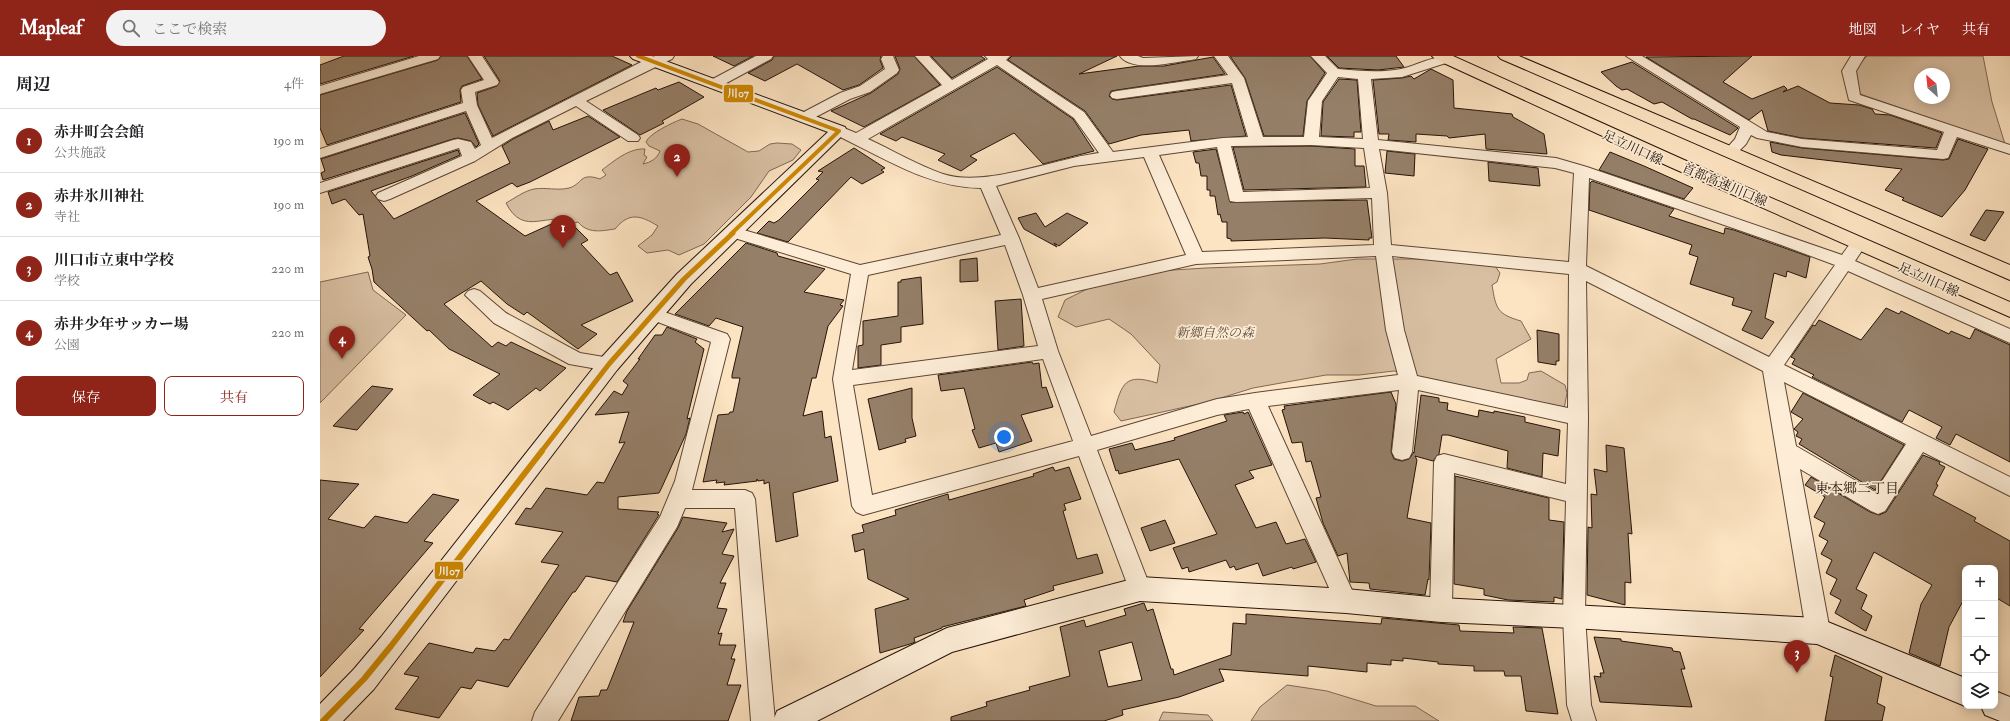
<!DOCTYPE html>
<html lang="ja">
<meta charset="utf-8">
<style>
:root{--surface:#fff;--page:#f2f2f2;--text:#202124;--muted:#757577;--line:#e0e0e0;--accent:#8f2418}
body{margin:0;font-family:"IM FELL Double Pica","Noto Serif JP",serif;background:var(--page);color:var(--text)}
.controls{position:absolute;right:12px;bottom:12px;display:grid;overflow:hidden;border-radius:8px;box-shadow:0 2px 10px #0003}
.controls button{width:36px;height:36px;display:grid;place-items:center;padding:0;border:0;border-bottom:1px solid var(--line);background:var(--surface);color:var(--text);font:20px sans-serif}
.compass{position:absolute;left:1594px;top:12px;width:36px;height:36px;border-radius:50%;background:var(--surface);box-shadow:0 2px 10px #0003;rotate:333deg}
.you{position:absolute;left:684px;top:381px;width:14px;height:14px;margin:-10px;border:3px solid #fff;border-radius:50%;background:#1a73e8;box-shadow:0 0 0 6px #1a73e833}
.badge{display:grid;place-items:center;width:26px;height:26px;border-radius:50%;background:var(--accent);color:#fff;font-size:13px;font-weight:700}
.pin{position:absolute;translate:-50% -33px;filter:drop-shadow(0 1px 2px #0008)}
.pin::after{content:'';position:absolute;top:21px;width:14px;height:12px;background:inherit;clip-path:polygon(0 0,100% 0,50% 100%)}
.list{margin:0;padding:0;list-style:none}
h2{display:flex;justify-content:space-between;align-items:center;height:52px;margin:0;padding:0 16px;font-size:17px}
h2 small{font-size:13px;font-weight:400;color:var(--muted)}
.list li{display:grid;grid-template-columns:26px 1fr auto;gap:12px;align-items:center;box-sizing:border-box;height:64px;padding:0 16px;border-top:1px solid var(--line)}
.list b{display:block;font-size:15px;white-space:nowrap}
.list p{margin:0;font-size:13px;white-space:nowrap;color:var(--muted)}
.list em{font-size:13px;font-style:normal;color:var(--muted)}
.actions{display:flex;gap:8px;padding:12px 16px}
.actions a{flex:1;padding:9px 0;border:1px solid var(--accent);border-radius:8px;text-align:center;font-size:14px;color:var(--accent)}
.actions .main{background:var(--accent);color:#fff}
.icon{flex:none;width:22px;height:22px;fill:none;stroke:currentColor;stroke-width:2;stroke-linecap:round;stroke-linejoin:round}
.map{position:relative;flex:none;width:1690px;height:665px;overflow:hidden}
header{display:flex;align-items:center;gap:24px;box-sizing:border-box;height:56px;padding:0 20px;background:var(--accent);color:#fff}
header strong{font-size:19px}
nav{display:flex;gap:22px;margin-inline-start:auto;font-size:14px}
.search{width:280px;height:36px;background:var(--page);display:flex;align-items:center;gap:10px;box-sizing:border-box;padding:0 14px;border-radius:22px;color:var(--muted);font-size:15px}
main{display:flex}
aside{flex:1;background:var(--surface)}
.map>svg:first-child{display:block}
.green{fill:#d8bfa2;stroke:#7f6855;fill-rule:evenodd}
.building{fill:#957f68;stroke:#261208;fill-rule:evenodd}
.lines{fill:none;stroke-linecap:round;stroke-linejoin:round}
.street-casing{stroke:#5c4636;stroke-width:2}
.secondary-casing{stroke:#261208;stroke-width:2}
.highway-casing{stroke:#261208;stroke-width:2}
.street{fill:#fdedd7;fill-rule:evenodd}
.secondary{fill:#fdedd7;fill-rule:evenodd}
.highway{fill:#fce3c1;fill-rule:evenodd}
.bus-1-far2-casing{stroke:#fdedd7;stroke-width:6}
.bus-1-far1-casing{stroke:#fdedd7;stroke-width:8}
.bus-1-casing{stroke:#fdedd7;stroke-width:9}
.bus-1-far2{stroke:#cd8802;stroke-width:4}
.bus-1-far1{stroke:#cd8802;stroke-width:5}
.bus-1{stroke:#cd8802;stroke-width:6}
.labels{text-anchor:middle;stroke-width:3.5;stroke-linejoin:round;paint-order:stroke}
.street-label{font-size:13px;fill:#261208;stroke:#fdedd7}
.park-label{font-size:13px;font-style:italic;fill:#644f3e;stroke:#fdedd7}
.neighbourhood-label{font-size:14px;fill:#261208;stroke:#fdedd7}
.line-badge{stroke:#fdedd7;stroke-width:1.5}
.badge-label{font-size:11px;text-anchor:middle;font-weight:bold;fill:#fff}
</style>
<header>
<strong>Mapleaf</strong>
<div class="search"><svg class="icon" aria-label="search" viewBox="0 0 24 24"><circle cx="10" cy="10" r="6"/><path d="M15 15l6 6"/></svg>ここで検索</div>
<nav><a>地図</a><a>レイヤ</a><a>共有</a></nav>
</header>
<main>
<aside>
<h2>周辺<small>4件</small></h2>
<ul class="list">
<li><span class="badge">1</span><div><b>赤井町会会館</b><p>公共施設</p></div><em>190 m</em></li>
<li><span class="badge">2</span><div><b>赤井氷川神社</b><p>寺社</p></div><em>190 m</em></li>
<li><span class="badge">3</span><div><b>川口市立東中学校</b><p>学校</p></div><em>220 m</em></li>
<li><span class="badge">4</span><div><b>赤井少年サッカー場</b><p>公園</p></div><em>220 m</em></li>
</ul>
<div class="actions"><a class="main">保存</a><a>共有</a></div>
</aside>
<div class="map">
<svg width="1690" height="665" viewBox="0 0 1690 665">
<rect width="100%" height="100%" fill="#fce3c1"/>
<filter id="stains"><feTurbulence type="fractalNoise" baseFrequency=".005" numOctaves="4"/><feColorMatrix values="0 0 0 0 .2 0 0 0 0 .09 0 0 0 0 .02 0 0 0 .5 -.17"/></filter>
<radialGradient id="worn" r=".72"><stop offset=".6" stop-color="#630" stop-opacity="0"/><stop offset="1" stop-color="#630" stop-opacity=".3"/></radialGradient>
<path class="green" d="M1547 0H1663L1672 46 1685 88 1540 38 1534 14ZM1600 18H1624V42H1600Z
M362 63 378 68 428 96 439 95 450 88 457 87 472 88 481 94 473 104 449 115 431 141 384 188 359 199 348 194 327 197 318 190 332 179 338 170C320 159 309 156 295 173 281 175 268 178 258 166L250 168C229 153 204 183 186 147 195 142 204 135 214 133 226 131 237 135 249 132 263 128 259 116 280 123L286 119 282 114C294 105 309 92 325 93L324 99 327 101 323 108C331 106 337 103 340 95L329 90 326 86C330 77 352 67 362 63Z
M1037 203H1115L1175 210 1180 217 1177 226 1172 229C1176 253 1177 258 1201 265L1211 283 1176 303 1181 327H1199L1207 324 1209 317 1221 315 1245 329 1247 337 1244 353 1074 315 1039 319H1006L933 332 888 346 801 365 794 356C802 327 805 317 837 327L840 309 811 278 789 263 756 271 738 261 745 244 779 227 837 215 886 212 1000 208Z
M48 216 53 234 86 259 0 347V226Z
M967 629 1007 635 1056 650H1095L1119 665H931L940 651Z
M843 656 888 659 893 665H839Z"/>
<path class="building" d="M24 0H94L0 28V9Z
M121 0H147L162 23 142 30 140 34 141 46 7 89 0 72V39L118 4Z
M164 0H292L312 9 173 80 158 49 157 37 177 30 180 25Z
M393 0H433L414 10Z
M454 0H561L560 4 563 12 539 29 523 34 477 8 445 25 428 17 452 4Z
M575 0H594L620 29 544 71 511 55 551 37 578 18 580 13Z
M611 0H661L665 3 632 22Z
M692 0H797L759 18 819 10H844L893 1 905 18 797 34 791 35 789 40 792 43 797 44 911 29 926 80 871 85 869 74 821 79 789 88 765 55 688 4Z
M910 0H990L1005 17 987 45 983 80H944L925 22Z
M1007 0H1076L1084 11 1058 14 1019 12Z
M1432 0 1403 26 1432 43 1464 30 1467 33 1463 36 1478 30 1510 47 1539 49 1552 53 1555 58 1570 59 1622 77 1616 92 1482 82 1448 75 1442 54 1429 64 1326 1Z
M1312 6 1418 72 1417 73 1410 79 1374 63H1372L1342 46 1334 48 1307 33 1302 34 1296 30 1281 16Z
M677 11 753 63 774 95 723 108 694 77 650 100 657 104 641 115 618 104 625 98 582 81 576 85 560 78Z
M1111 13 1133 24 1134 52 1192 58 1193 61 1224 78 1227 98 1166 93 1165 78 1129 82 1127 80 1096 78V86L1068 84 1069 78H1059L1053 24 1082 22 1091 20 1094 23Z
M1019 23 1037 24 1041 76H1034V81L1001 80 1003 46Z
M359 26 384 41 342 65 344 67 320 79 283 54 336 32 338 34Z
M145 57 159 88 156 91 151 85 138 82 133 83 3 124 1 117 5 115 1 103Z
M268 60 300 81 210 126 197 131 192 127 156 145 205 180 238 165 247 175 255 171 268 184 261 188 290 219 297 216 313 245 261 269 277 278 258 293 207 256 204 259 187 248 161 225 124 248 172 291 178 286 186 290 191 286 246 312 220 335 216 332 188 354 173 346 170 348 153 339 180 318 129 293 109 274 107 275 54 226 52 213 48 201 50 200 43 158 39 159 25 143 12 148 8 136 138 94 140 99 92 120 51 135 74 163 190 107 182 90 193 83 229 65 233 74Z
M1638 83 1668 93 1645 134 1622 161 1582 144 1584 142 1565 134 1582 113 1461 99 1452 96 1450 86 1482 92 1623 104 1629 103Z
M991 90 1035 93V110H1044L1046 131 924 134 913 91Z
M534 92 565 112 561 114 564 116 542 128 531 121 468 186 437 177 449 165 454 167 459 164 499 124 496 123 503 116 498 115Z
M896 93 910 146 1047 144 1052 182H1049V184L1005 182 911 185V183L907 182V166H902L900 158 898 159 895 140H890V134H887V120H881L879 107H876L873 96Z
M1067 95 1095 98 1094 120 1065 117Z
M1290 96 1324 110 1373 132 1364 143 1279 114Z
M1168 106 1218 112 1220 130 1169 125Z
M1272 125 1354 153 1349 160 1404 178 1405 172 1414 174 1490 201 1486 222 1467 215 1466 221 1454 217 1445 262 1454 266 1442 283 1422 274 1432 255 1412 249 1414 242 1370 228 1378 201 1369 198 1372 189 1269 154 1270 127Z
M1666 154 1684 156 1665 185 1650 179Z
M716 157 725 171 747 157 768 167 739 190 734 187 737 191 704 173 698 162Z
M426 187 457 197 458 200 505 213 484 236 524 244 520 249 523 250 508 270 496 322H492L483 360 502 355 505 382 511 380 518 425 473 437 478 480 456 486 449 426 444 428V424L438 425 437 423V425L404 429 405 426 396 427 397 424 383 426 398 359 409 358 410 356H413L420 322H412V319L423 271 396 262 389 270 355 258Z
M657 202 658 225 640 226V204Z
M601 221 603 268 581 271V286L561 289V309L538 312V290L543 289V265L578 260V226H581V224Z
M701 243 704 290 678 294 675 245Z
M1566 252 1579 258 1581 255 1629 278 1631 275 1650 283 1655 273 1690 289V406L1636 378 1630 389 1616 382 1622 371 1589 354 1582 366 1492 321 1494 319 1472 308 1475 303 1471 301 1493 269 1495 270 1499 264 1541 284Z
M347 271 377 283 375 286 384 293 367 363 370 362 366 378 342 431 339 437 298 441V453L339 456 337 458 339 459 297 526 266 520 255 536H253L188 631 157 624 151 633 141 631 119 662 75 653 99 621 84 618 109 587 153 597 156 592 175 595 184 583 189 584 239 509 221 506 243 476 195 468 206 452 211 453 226 432 267 439 277 426 284 427 305 386 299 387 309 356 275 359 294 335 302 339 308 329 303 325 320 303H318L335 279H342Z
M1217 274 1239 278V305H1236V309L1218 306Z
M712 306 713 308 719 307 722 332 726 331 733 351 701 359 712 385 679 396 676 387 659 392 652 374 655 373 644 332 621 335 618 319Z
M52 330 73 333 37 374 13 370Z
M592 332V362L596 380 585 383 586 386 559 394 548 343Z
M1071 336 1076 348 1071 396 1074 403 1082 405 1089 403 1094 396V397L1101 339 1119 342V346L1128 347 1127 354 1158 361 1159 354 1174 357V355L1205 361V366L1240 374 1238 400 1223 397 1222 421 1187 412 1188 395 1128 379H1122L1119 398 1113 405 1095 400 1097 404 1087 462 1111 467 1109 524 1108 523 1105 539 1050 533 1049 527 1030 526 1027 497 1018 500 1003 467 996 442 1001 441 991 405 986 406 982 386 972 387 962 354 965 353 964 350Z
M1483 337 1584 389 1555 434 1479 388 1482 383 1476 380 1478 376 1474 373 1483 363 1471 356Z
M923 356 924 358 928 356 952 409 929 415 934 422 915 429 936 472 956 466 966 488 985 483 996 506 973 513 972 511 943 520 938 507 916 514 914 510 910 512 906 504 869 516 868 511 862 513 853 492 897 478 859 403 799 418 798 414 796 415 789 393 812 387 815 394 855 384 854 382 907 365 904 359Z
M1286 389 1304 392 1312 478 1308 477 1311 527 1305 526V549L1267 539 1268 471 1272 472 1271 438 1277 439 1274 413 1287 416Z
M1603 399 1620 406 1619 408 1625 411 1616 428 1618 429 1613 439 1656 462 1654 465 1690 485V550L1675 541V512H1645V546L1643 545 1629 571 1620 610 1589 597 1601 548 1612 529 1554 496 1536 533 1547 539 1541 553 1552 560 1546 575 1515 557 1521 544 1510 538 1517 523 1506 517 1512 504 1501 498 1508 485 1499 480 1505 467 1494 461 1505 441 1485 429 1491 421 1550 456 1559 459 1566 456Z
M733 411 735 415 749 411 761 443 744 448 746 454 743 455 757 503 777 498 783 517 733 530 734 534 704 544 706 550 622 571V572L594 582 595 586 590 588 560 597 555 553 589 543 548 523 544 493 535 496 532 479 544 476 542 469 576 459 575 454 628 438 629 444 714 420 713 418Z
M1135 420 1229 442V464L1244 466 1242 543 1234 541V546L1188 544 1164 539V533L1134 528Z
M0 424 39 428 8 463 44 472 55 460 87 467 113 438 139 444 104 485 113 487 39 573 44 574 0 621Z
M363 461 407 467 402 476 414 473 402 498 414 500 400 527H406L397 552 407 553 398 578 402 577 399 589H416L411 603H415L407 629H421L408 665H251L259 641 279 640 281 634H287L314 566H303L307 555 358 472Z
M845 464 855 487 830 495 821 472Z
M824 547 827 555 833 553 851 613H853L854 619 911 599 913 567 926 568V558L1061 568 1062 562 1139 569 1140 575 1194 577 1193 571 1222 572 1238 658 1206 655 1201 620H1185L1184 615H1154V610L1118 608V606L1083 602V605L1071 604V609L1047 607V616L988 610V620L899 613 904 625 859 641 802 654 803 659 784 665H631V661L667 650 666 646 710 634 709 631 750 620 740 571 764 564 766 571 806 559 804 553ZM812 586 822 624 788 631 779 595Z
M1274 581 1301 583V585L1352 592 1353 595 1360 596 1365 613H1361L1372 651 1280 646 1274 620 1281 621 1280 617H1284Z
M1515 599 1562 621 1557 647 1565 651 1562 665H1505L1513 621 1510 620Z"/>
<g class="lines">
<defs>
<path id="street" d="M99 0H120L118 3 0 38V30Z
M148 0H162L179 26 177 29 155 36 157 49 172 82 327 3 335 0H354L352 3 266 45 318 79 320 82 318 85H308L256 50 192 82 155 105 70 143 64 145 58 143 56 140 58 137 142 100 139 92 0 137V127L133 84 138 83 151 86 155 93 161 89 146 55 0 102V93L143 47 141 34 143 31 164 24Z
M436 0H453L451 3 399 31H389L387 28 389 25Z
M563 0H573L579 14 577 17 550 36 530 43 490 64H480L478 61 480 58 520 37 540 30 565 13 561 3Z
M595 0H609L632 24 668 3 665 0H690L686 4 764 56 793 96 903 82 928 81 912 27 797 43 792 42 790 39 792 36 797 35 908 19 894 0H908L924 22 943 81H984L988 45 1007 17 991 0H1005L1018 13C1038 15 1061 17 1081 13 1095 10 1112 0 1126 1L1128 4 1126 7 1082 21 1051 23 1058 84 1236 102 1267 111 1522 199C1528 191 1531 183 1543 186L1545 190 1535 205 1690 273V287L1528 215 1464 309 1690 421V440L1603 396 1565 455 1558 458 1551 455 1480 413 1510 575 1506 583 1498 586 1490 583 1486 575 1443 315 1266 225 1268 362 1265 560 1271 649 1276 665H1252L1247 649 1243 560 1246 445 1134 417 1132 554 1129 561 1121 565 1113 561 1110 554 1114 406 1117 400 1124 398 1246 428 1248 367 1098 334 1092 396 1089 402 1082 404 1075 402 1072 396 1079 334 948 350 1037 545 1034 552 1026 555 1018 552 929 353 897 359 777 394 831 533 828 540 820 543 812 540 809 533 759 400 543 459 536 456 532 450 513 323 531 218 408 180 406 176 408 172 414 171 540 209 681 179 661 132C608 132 561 100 514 78L512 75 514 72H524L536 77 622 29ZM677 9 754 62 779 97C732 103 666 132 623 118 597 109 572 94 548 83ZM1018 21 1038 23 1043 83 999 81 1002 45ZM991 89 1044 92 1050 132 923 136 911 90ZM897 91 910 145 916 146 1052 142 1054 189 882 196 839 99ZM1059 93 1235 112 1254 117 1249 206 1071 189 1067 137ZM824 101 866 199 718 232 699 182 676 130 754 110ZM1269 122 1453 186 1515 209 1449 301 1266 210ZM685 189 703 239 718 290 532 314 548 219ZM1056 200 1066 274 1078 319 935 337 897 343 771 380 738 295 722 243 876 208ZM1072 200 1249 218 1248 352 1097 320 1084 274ZM723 303 753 385 552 439 533 329ZM1464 326 1586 388 1555 436 1476 390Z
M800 0H818L823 2 878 0 876 3 871 4C854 6 812 17 800 0Z
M1306 0H1322L1447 76 1482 83 1617 94 1624 76 1529 44 1522 15 1531 0H1545L1536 15 1540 39 1690 89V98L1637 81 1628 102 1623 103 1482 91 1437 82 1431 79 1426 88 1417 97H1407L1405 94 1415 83 1420 71Z
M154 233 160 235 186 257 260 297 296 303 298 308 296 313 289 315 249 308 174 267 145 239 148 235Z
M333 252 407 278 410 283 372 434H425L432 437 435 443 455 665H431L415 452H365L357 471 238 665H212L215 656 340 461 355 425 391 286 327 262 324 258 327 254Z"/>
<path id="secondary" d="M310 0H332L525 71 527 75 371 228 297 314 54 633 23 665H0V648L34 613 61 581 281 302 357 218 508 76 313 3Z
M820 521 1026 533 1121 542 1498 562 1645 622V650L1497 588 1254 572 1121 566 1026 557 820 545 632 596 497 665H453L457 655 627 572Z
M1675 635 1690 641V665H1680L1665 659 1661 650H1675Z"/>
<path id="highway" d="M1112 0H1133L1362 103 1690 246V261L1350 111 1115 3Z
M1178 0H1199L1690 209V224L1181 3Z"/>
</defs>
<use href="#street" class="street-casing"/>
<use href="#secondary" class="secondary-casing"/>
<use href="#highway" class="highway-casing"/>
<use href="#street" class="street"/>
<use href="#secondary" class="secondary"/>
<use href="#highway" class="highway"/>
<defs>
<path id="bus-1-far2" d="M318 0 519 75
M411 178 519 75"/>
<path id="bus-1-far1" d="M221 396 289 308 364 223 413 177"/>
<path id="bus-1" d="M3 665 44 623 71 590 222 395"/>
</defs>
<use href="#bus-1-far2" class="bus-1-far2-casing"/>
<use href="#bus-1-far1" class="bus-1-far1-casing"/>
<use href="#bus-1" class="bus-1-casing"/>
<use href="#bus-1-far2" class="bus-1-far2"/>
<use href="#bus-1-far1" class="bus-1-far1"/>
<use href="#bus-1" class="bus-1"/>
</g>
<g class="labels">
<g class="street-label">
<text transform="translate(1313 91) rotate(25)" y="5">足立川口線</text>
<text transform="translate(1405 128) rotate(23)" y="5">首都高速川口線</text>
<text transform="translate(1609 223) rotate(24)" y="5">足立川口線</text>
</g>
<g class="park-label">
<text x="895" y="281">新郷自然の森</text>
</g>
<g class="neighbourhood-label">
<text x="1537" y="437">東本郷二丁目</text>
</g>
</g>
<g class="line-badge">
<rect x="403" y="28" width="31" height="19" rx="4" fill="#cd8802"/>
<rect x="114" y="505" width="30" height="19" rx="4" fill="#cd8802"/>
</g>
<g class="badge-label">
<text x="418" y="41">川07</text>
<text x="129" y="519">川07</text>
</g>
<rect width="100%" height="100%" filter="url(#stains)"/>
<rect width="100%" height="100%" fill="url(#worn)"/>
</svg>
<div class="controls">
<button>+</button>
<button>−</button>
<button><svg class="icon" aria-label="locate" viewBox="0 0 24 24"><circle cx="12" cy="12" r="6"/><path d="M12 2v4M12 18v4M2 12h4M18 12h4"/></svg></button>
<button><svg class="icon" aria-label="layers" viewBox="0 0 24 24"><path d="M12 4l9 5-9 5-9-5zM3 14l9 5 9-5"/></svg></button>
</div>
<svg class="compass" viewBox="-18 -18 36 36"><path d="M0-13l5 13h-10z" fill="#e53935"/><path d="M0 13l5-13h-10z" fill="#757577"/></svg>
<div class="you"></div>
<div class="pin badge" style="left:243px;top:192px">1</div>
<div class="pin badge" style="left:357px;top:121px">2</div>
<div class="pin badge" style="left:1477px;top:617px">3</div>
<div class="pin badge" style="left:22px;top:303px">4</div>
</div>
</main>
